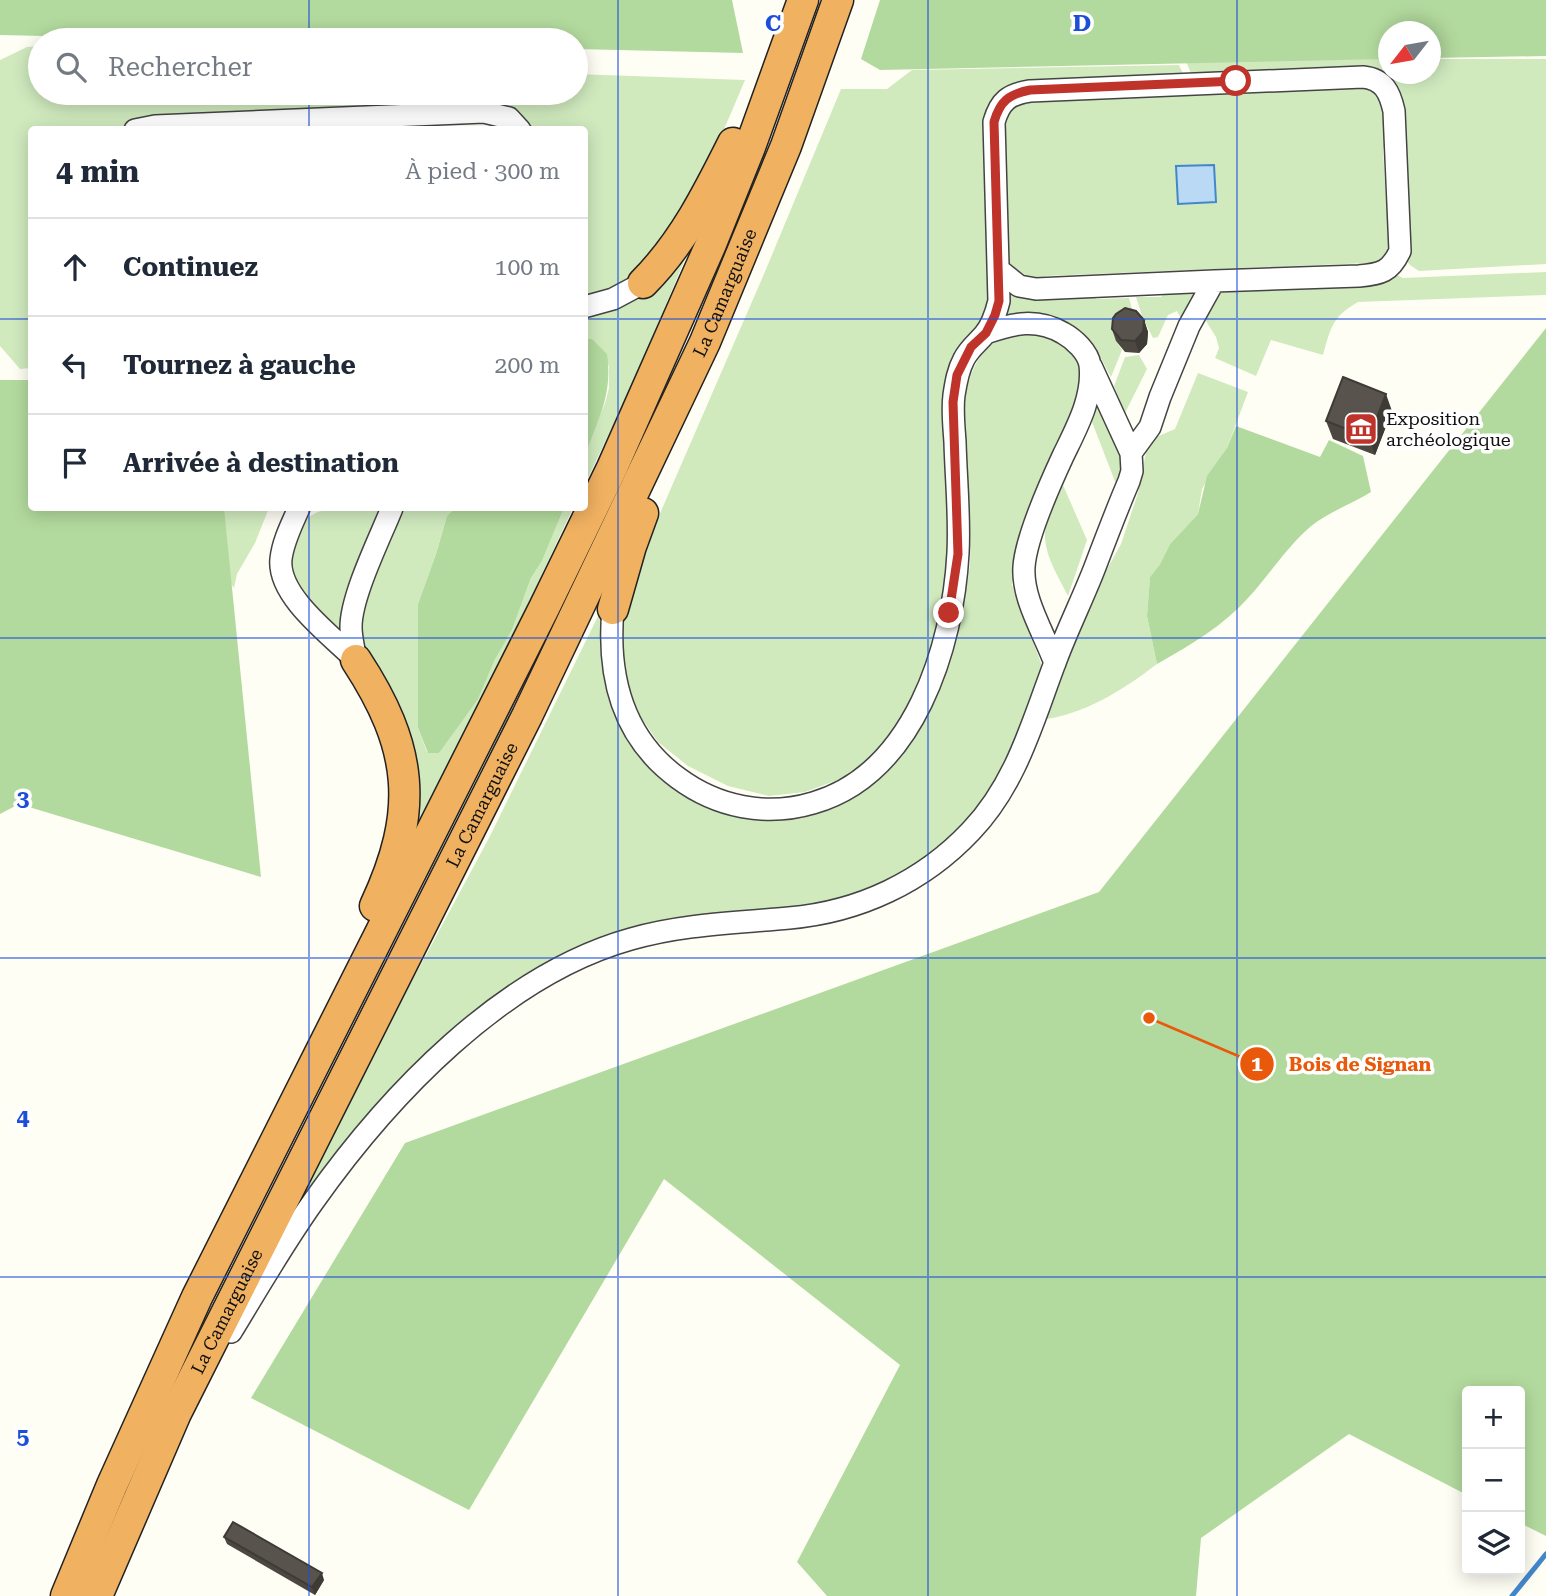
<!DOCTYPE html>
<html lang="fr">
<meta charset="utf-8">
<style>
:root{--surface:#fff;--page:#f2f2f3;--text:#1f2937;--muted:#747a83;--line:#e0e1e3}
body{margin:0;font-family:"Roboto Serif",serif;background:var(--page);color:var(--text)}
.controls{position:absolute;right:21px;bottom:21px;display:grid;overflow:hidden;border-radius:7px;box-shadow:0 4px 18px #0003}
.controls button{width:63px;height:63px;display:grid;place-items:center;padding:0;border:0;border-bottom:2px solid var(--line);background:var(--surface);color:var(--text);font:35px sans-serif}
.compass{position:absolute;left:1378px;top:21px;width:63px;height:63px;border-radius:50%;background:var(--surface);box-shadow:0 4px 18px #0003;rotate:239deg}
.stop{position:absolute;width:21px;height:21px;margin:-16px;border:5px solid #bf332b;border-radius:50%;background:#fff}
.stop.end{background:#bf332b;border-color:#fff;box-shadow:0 2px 7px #0008}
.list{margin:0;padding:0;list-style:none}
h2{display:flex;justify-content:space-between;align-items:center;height:91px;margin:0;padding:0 28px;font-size:30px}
h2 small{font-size:23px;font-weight:400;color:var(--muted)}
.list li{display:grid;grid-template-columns:46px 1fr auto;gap:21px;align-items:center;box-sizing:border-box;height:98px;padding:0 28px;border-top:2px solid var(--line)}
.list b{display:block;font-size:26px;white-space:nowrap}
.list em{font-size:23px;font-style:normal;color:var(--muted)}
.icon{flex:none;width:38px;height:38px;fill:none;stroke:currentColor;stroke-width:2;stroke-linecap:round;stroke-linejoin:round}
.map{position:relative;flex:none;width:1546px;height:1596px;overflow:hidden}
.search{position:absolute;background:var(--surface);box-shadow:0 4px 18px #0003;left:28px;top:28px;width:560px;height:77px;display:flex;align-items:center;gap:18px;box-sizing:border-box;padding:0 24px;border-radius:38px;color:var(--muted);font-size:26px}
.panel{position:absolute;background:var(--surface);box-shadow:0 4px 18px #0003;left:28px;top:126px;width:560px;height:385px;border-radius:7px}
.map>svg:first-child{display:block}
.green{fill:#d0eabe}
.forest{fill:#b3da9e}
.water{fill:#bad9f5;stroke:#4387cb;stroke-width:2}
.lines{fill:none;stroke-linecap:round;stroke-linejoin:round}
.stream{stroke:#4387cb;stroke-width:5}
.minor-casing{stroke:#444;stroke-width:24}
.highway-casing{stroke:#222;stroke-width:33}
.minor{stroke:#fff;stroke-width:21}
.highway{stroke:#f0b161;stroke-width:30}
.wall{fill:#4d4742}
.shaded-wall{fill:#3e3a36}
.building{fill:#59534d;stroke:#3e3a36;stroke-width:2}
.route{stroke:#bf332b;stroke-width:9}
.grid{fill:none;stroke:#1d4ed8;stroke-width:2;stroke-opacity:0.55}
.labels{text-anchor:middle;stroke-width:7;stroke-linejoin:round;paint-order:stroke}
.street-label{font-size:18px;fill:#111;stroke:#fff}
.poi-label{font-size:18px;fill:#111;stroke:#fff;text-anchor:start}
.grid-label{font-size:23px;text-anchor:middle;font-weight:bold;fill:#1d4ed8;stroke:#fff;stroke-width:7;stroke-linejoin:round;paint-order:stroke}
.leader{fill:none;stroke:#e8590c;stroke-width:2.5}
.callout-dot{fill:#e8590c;stroke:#fff;stroke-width:2.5}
.mark-label{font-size:21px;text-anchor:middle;font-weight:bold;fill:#fff}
.callout-label{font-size:19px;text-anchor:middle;font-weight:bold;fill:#e8590c;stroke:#fff;stroke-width:7;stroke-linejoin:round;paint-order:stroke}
</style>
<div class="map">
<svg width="1546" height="1596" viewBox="0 0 1546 1596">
<rect width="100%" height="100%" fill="#fffef5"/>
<path class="green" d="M40 46V93H576V74L745 80C722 134 671 264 616 288 606 292 595 294 585 297L584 130 527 129 516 115 126 130H32L31 368 20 369 0 346V60L27 47Z
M1185 59H1388V74H1430L1431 59H1546V264L1419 271 1410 265 1402 256 1392 89 1193 78Z
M1179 65 1185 78 1007 91 989 316 953 358 945 379 943 407 948 531 946 572 941 610 929 656 900 725 872 760 843 778 805 792 769 796 728 786 688 766 658 742 640 716 625 677 622 624 635 571 764 274 841 89H887L912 70Z
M1358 82 1383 92 1389 141 1383 149 1386 201 1393 211 1394 243 1388 256 1368 270V263L1045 276V283L1021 279 1008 271 1000 131 1006 108 1038 96 1039 102 1346 89V83Z
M691 245 632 385 585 484 584 456 605 403 609 388V366L592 339H585V315Z
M1391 272 1403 278 1546 272V295L1358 302C1332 317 1331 327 1323 355L1271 340 1256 376 1215 358 1219 348 1216 337 1201 313 1217 290Z
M1005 284 1095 291 1096 299 1129 298 1135 320 1116 341 1122 350 1111 377C1104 365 1098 350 1088 339 1067 314 1029 319 999 317Z
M1201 288 1184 324 1177 311 1168 315 1158 337 1153 338 1143 319 1136 297H1161L1168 289Z
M1037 329C1072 341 1079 353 1081 388L1014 568 1012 585 1042 666V676L999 781 944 849 883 886 817 907 751 911 533 974 297 1209 294 1208 341 1113 489 838 603 606C589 694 629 779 716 810 754 824 791 823 829 807 857 795 882 779 901 756 938 712 964 619 970 563 971 549 969 534 969 521 968 492 967 464 966 436 965 418 963 396 970 378 982 343 1002 335 1037 329Z
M1139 355 1147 369 1125 413 1114 386 1125 357Z
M1198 373 1248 392 1227 448 1202 489 1198 514 1170 544 1160 564 1150 577 1147 616 1157 664C1123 690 1084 715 1040 720L1087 605 1121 544 1138 493 1147 447 1154 438 1175 429Z
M1096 399 1120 456 1121 470 1116 484 1092 422Z
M1063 485 1087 540 1068 596C1059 578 1046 558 1045 538 1044 521 1057 501 1063 485Z
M202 508H269L255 543 237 574 234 588 220 569Z
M350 508H386L342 635C328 622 311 608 299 593 283 572 290 522 318 512 327 509 340 509 350 508Z
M401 508H455L447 516 436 554 418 604V728L427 752 439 753 512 630 531 578 542 561 564 508H573L511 640 416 827 360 641V613Z"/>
<path class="forest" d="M0 0H732L743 53 576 49V40H218L0 35Z
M880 0H1546V56L1431 58 1430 32H1388V59L880 70 861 59Z
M1546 328V1536L1520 1523V1391H1467V1495L1349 1434 1201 1538 1196 1596H827L797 1562 900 1365 664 1179 469 1510 251 1398 405 1143 1099 892Z
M585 339H592L607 354C613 395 598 419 585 456Z
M0 380H31L32 508H224L261 877 19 804 0 814Z
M1236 426 1320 457 1329 440 1363 456 1371 492C1352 504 1328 512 1310 527 1286 548 1270 574 1249 597 1223 626 1191 645 1157 664L1147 616 1150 577 1160 564 1170 544 1198 514 1207 476 1227 448Z
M455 508H564L542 561 531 578 512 630 494 661 478 699 439 753H428L418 728V604L436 554 447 516Z"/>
<path class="water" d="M1214 165 1216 202 1178 204 1176 166Z"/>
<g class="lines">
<path class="stream" d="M1512 1596 1546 1554"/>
<defs>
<path id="minor" d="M135 130 155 126 484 112 509 118 520 130
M999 270 1019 286 1036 289 1214 281
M584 307 613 299 643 283
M986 333C1013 323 1037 318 1063 333 1074 339 1088 352 1090 365 1094 397 1076 429 1063 456 1050 484 1026 537 1024 567 1022 599 1044 633 1055 663
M1091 366 1131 453
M299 508C292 524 283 541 281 559 277 596 332 636 356 660
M356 660C354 649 351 638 351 627 351 596 380 538 392 508
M231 1332C258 1288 283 1244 313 1202 388 1096 502 975 631 939 682 924 736 923 789 918 859 912 923 882 971 831 1017 783 1033 720 1056 660 1068 628 1083 598 1095 567 1106 538 1117 509 1129 481L1132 471 1131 453 1150 427 1160 397 1189 326 1214 281 1359 276C1381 274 1390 272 1400 251L1394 111C1390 93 1384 79 1363 77L1030 91C1009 94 1000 101 994 122L999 301C996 313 992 326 984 335 977 343 969 349 964 359 958 370 956 382 954 395 952 410 954 427 955 442 956 479 960 517 958 553 953 647 914 774 813 803 766 817 717 807 678 778 622 737 607 675 613 609"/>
<g id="highway">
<path d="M643 283C683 243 708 193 733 143"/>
<path d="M613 609 631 546 643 513"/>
<path d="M356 660C413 747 420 810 375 906"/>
<path d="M66 1596 112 1485 197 1297 544 608 612 468 711 244 750 147 803 0"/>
<path id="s1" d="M97 1596 176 1413 527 716 705 342 786 146 838 0"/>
</g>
</defs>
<use href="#minor" class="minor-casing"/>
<use href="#highway" class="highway-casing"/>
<use href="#minor" class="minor"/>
<use href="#highway" class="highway"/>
</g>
<path class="wall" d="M1144 320 1148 332 1147 344 1139 353 1125 352 1116 341 1112 329Z
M1392 411 1375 455 1333 439 1326 421Z
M224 1537 324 1580 315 1595 227 1544Z"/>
<path class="shaded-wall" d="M1144 320 1148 332 1147 344 1139 353 1135 341Z
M1386 394 1392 411 1375 455 1369 438Z
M322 1573 324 1580 315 1595 312 1587Z"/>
<path class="building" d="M1125 308 1136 311 1144 320 1143 332 1135 341 1121 340 1112 329 1113 318 1116 314Z
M1343 377 1386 394 1369 438 1326 421Z
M233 1522 322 1573 312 1587 224 1537Z"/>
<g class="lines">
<path class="route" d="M949 613 958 554 953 402 957 375 971 347 986 333 995 315 999 301 994 122C1000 101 1009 94 1030 90L1236 81"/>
</g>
<path class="grid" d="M309 0V40M618 0V1596M928 0V1596M1237 0V1596M309 93V130M0 319H32M584 319H1546M309 508V1596M0 638H1546M0 958H1546M0 1277H1546"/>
<defs>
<symbol id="museum-square" viewBox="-11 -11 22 22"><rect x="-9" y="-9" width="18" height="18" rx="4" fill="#bf332b" stroke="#fff"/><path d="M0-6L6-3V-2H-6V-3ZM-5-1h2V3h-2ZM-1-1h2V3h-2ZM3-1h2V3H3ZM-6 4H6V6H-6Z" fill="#fff"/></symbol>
</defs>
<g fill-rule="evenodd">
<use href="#museum-square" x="1342" y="410" width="38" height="38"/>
</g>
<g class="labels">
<g class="street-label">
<text dy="6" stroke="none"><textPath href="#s1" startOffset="1447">La Camarguaise</textPath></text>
<text dy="6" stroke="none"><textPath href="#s1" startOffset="880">La Camarguaise</textPath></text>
<text dy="6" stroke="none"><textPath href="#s1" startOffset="313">La Camarguaise</textPath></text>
</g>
<g class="poi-label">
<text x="1386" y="425">Exposition<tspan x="1386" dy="21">archéologique</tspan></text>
</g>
</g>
<g class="grid-label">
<text x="773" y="31">C</text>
<text x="1082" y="31">D</text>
<text x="23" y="806">3</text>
<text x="23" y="1125">4</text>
<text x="23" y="1444">5</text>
</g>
<path class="leader" d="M1149 1018L1257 1064"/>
<g class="callout-dot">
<circle cx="1149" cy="1018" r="7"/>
<circle cx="1257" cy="1064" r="18"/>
</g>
<g class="mark-label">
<text x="1257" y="1071">1</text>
</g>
<g class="callout-label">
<text x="1360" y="1071">Bois de Signan</text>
</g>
</svg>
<div class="controls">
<button>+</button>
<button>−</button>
<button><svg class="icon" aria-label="layers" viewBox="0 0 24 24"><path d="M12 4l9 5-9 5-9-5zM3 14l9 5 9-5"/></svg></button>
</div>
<svg class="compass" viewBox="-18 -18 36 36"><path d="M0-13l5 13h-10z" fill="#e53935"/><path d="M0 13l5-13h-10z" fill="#747a83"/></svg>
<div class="stop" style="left:1236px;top:81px"></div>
<div class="stop end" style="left:949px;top:613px"></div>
<div class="search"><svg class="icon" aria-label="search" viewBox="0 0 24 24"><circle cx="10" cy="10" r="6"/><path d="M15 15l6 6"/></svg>Rechercher</div>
<section class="panel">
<h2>4 min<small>À pied · 300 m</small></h2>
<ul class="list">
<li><svg class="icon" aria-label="ahead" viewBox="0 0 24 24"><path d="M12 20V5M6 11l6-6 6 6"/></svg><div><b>Continuez</b></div><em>100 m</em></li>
<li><svg class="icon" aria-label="left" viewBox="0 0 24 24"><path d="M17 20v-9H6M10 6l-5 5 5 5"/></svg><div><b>Tournez à gauche</b></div><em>200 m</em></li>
<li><svg class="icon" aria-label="arrive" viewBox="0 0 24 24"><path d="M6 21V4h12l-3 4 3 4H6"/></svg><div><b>Arrivée à destination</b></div></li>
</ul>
</section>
</div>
